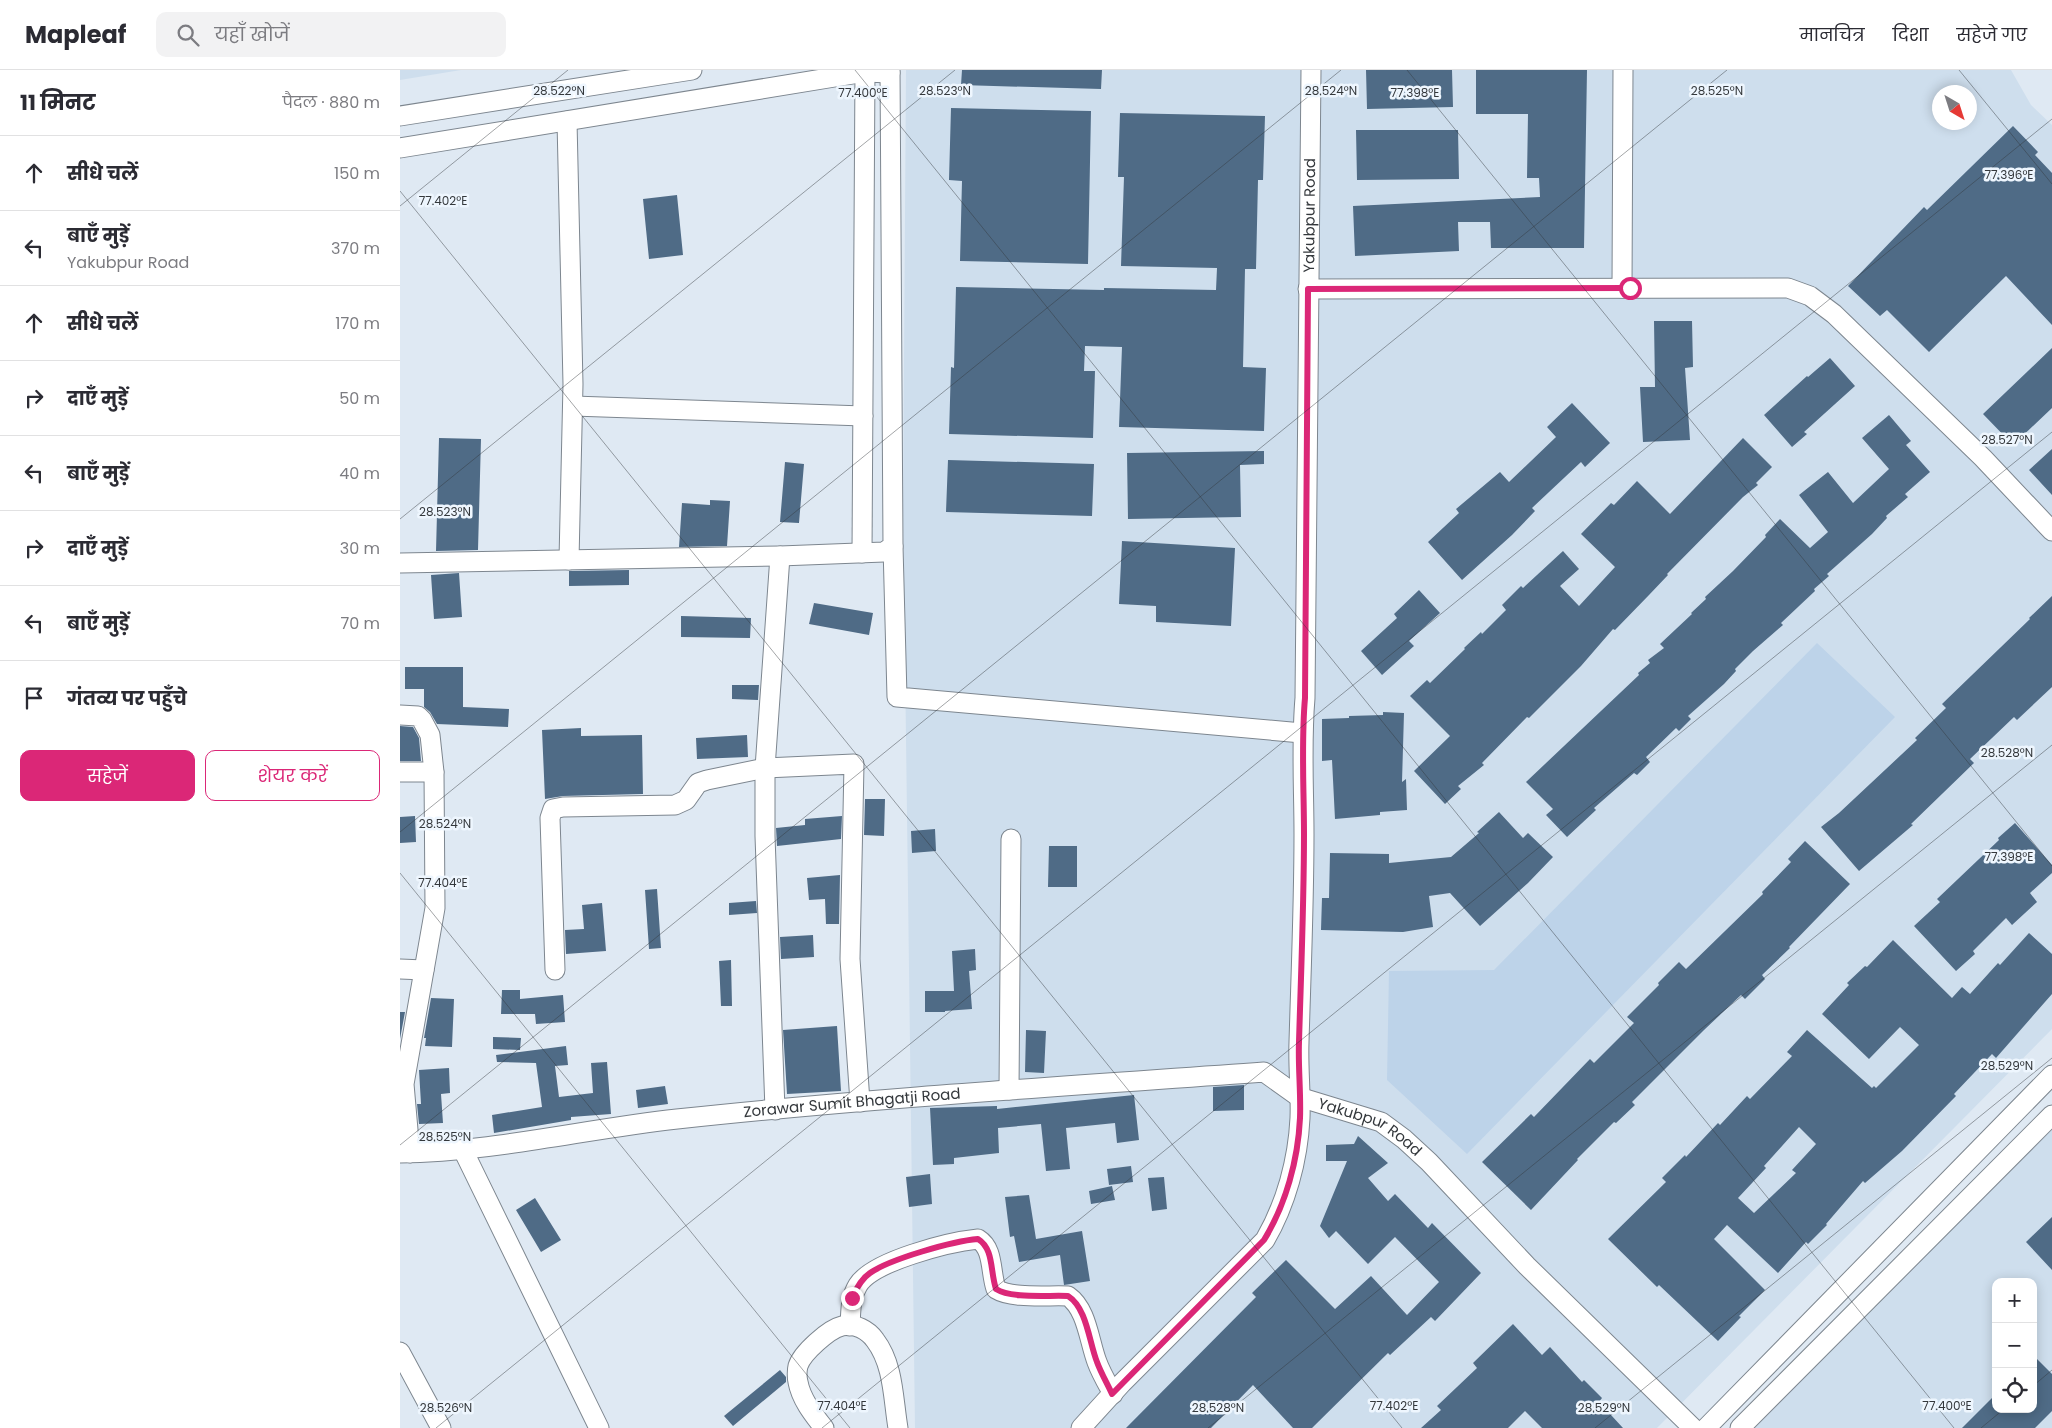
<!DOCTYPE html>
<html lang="hi">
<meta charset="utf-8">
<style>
:root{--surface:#fff;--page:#f2f2f3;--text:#2b2b33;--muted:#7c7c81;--line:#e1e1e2;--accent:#db2777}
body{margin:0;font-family:Poppins,"Noto Sans Devanagari",sans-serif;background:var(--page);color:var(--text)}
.controls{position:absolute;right:15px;bottom:15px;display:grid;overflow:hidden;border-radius:10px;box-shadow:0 2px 12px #0003}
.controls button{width:45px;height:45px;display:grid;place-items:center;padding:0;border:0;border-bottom:1px solid var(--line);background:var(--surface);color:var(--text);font:25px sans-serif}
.compass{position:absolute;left:1532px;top:15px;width:45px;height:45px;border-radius:50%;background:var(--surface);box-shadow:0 2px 12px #0003;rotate:141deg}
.stop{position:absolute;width:15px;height:15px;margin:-11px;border:4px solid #db2777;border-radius:50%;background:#fff}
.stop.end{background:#db2777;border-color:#fff;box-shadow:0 1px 5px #0008}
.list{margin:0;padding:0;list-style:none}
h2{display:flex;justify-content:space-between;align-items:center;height:65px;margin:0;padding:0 20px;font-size:21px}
h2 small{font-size:16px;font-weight:400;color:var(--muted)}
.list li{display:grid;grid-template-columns:32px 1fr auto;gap:15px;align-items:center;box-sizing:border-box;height:75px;padding:0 20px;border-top:1px solid var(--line)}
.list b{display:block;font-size:19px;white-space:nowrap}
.list p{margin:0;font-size:16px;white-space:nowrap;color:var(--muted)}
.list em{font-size:16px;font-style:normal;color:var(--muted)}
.actions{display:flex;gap:10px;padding:15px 20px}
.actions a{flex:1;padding:11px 0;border:1px solid var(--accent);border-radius:10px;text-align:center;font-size:18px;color:var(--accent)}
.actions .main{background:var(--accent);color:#fff}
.icon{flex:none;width:28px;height:28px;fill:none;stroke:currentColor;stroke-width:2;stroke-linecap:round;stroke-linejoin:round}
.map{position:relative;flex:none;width:1652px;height:1358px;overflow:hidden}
header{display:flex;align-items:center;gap:30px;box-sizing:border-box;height:70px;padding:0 25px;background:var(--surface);border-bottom:1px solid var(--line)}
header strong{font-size:24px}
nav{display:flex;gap:28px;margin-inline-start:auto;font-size:18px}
.search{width:350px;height:45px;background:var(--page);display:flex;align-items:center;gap:12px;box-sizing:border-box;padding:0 18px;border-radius:10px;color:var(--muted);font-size:19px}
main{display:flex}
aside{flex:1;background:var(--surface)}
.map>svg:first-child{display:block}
.built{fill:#cedeed;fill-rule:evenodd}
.green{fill:#bdd3e9}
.building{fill:#4f6b86;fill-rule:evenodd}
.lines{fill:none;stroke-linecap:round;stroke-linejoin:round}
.minor-casing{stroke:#7d868f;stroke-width:21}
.minor{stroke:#fff;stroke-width:19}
.route{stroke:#db2777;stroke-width:6}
.ticks{fill:none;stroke:#34383c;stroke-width:1;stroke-opacity:0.45}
.labels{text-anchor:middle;stroke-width:5;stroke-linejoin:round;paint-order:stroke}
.street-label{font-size:15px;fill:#34383c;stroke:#eef6fe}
.ticks-label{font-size:12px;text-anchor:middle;fill:#34383c;stroke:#eef6fe;stroke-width:5;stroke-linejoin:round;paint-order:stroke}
</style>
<header>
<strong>Mapleaf</strong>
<div class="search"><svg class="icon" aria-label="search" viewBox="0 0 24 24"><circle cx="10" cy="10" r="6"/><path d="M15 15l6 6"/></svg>यहाँ खोजें</div>
<nav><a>मानचित्र</a><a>दिशा</a><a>सहेजे गए</a></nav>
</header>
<main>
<aside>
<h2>11 मिनट<small>पैदल · 880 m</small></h2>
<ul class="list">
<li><svg class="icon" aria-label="ahead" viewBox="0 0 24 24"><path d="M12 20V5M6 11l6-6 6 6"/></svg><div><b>सीधे चलें</b></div><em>150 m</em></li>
<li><svg class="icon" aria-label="left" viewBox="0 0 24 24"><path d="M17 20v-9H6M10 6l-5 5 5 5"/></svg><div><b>बाएँ मुड़ें</b><p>Yakubpur Road</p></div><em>370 m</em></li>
<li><svg class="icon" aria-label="ahead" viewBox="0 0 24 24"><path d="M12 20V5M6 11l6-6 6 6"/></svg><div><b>सीधे चलें</b></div><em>170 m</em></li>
<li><svg class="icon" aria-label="right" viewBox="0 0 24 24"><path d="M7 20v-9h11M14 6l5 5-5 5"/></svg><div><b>दाएँ मुड़ें</b></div><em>50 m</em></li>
<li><svg class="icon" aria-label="left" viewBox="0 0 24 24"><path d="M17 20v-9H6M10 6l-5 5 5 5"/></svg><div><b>बाएँ मुड़ें</b></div><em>40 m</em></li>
<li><svg class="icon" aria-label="right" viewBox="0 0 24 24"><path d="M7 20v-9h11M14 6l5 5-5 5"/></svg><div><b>दाएँ मुड़ें</b></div><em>30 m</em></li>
<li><svg class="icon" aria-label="left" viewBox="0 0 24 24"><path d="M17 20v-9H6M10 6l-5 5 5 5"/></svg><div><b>बाएँ मुड़ें</b></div><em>70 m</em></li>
<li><svg class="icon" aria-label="arrive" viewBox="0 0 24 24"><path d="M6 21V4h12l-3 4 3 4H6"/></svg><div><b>गंतव्य पर पहुँचे</b></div></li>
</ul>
<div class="actions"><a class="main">सहेजें</a><a>शेयर करें</a></div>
</aside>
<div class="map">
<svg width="1652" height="1358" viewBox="0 0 1652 1358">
<rect width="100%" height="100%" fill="#dfe9f3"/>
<path class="built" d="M0 0H61L0 10Z
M506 0H1611L1631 35 1652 55V959L1257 1358H515L503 438ZM1540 22H1570V52H1540Z
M1652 1055V1358H1351ZM1596 1212H1633V1339H1596Z"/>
<path class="green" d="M1417 573 1495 647 1067 1084 987 1010 989 901 1094 900Z"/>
<path class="building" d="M562 0H702L701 19 561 15Z
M966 0H1052L1053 37 967 39Z
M1076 0H1187L1184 178H1091L1090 152H1058L1059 181 955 186 953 136 1140 127 1139 108H1127L1128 44H1076Z
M551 38 691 41 688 194 560 191 562 111 549 110Z
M720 43 865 46 863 110H858L856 199H845L843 297 866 298 864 361 719 357 722 277 685 276 684 301H695L693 368 549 364 551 297 554 298 556 217 704 220V218L816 220 817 198 721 196 724 107H718Z
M1613 56 1638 82 1635 85 1652 103V255L1606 206 1529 282 1487 240 1480 246 1448 216 1524 137 1527 140Z
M956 60H1058L1059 109 957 110Z
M277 125 283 185 249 189 243 129Z
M1254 251H1292L1293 297 1285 298 1290 370 1243 372 1240 317H1255Z
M1652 278V338L1613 375 1583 344Z
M1430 288 1455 316 1404 362 1407 364 1392 377 1364 345 1407 306 1408 307Z
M1172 333 1210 373 1185 397 1181 392 1132 438 1135 441 1112 465 1062 510 1028 472 1059 443 1056 439 1100 402 1109 412 1156 367 1147 357Z
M1489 345 1511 371 1506 375 1530 402 1505 424 1508 427 1486 446 1487 448 1472 464 1427 504 1429 506 1414 519 1415 521 1381 553 1383 555 1353 581 1335 599 1336 601 1324 614 1288 646 1291 649 1279 661 1276 658 1246 687 1250 692 1237 705 1234 703 1194 738 1196 740 1167 767 1146 745 1153 739 1126 712 1239 605 1238 603 1250 593 1248 590 1264 578 1260 574 1292 544 1291 543 1306 529 1305 527 1333 501 1366 467 1365 465 1380 449 1410 478 1428 462 1399 425 1428 402 1453 433 1489 399 1462 368Z
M39 368 81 369 78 480 36 481Z
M1343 368 1372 397 1356 413 1358 415 1343 427 1267 504 1268 505 1249 525 1215 560 1213 559 1181 596 1129 648 1127 647 1082 693 1084 695 1058 716 1061 719 1045 734 1014 701 1050 666 1010 626 1027 610 1030 613 1065 579 1064 578 1081 562 1082 564 1106 540 1102 535 1121 516 1123 518 1163 481 1179 499 1160 516 1179 536 1215 497 1181 464 1211 433 1214 435 1237 411 1270 444Z
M1652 379V425L1629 400Z
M864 381V394L840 395 841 447 728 449 727 383Z
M548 390 694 394 692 446 546 442Z
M385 392 404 394 399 453 380 452Z
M310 430 330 431 327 476 279 477 282 433 310 435Z
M722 471 835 478 831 556 756 552V536L719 534Z
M229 500V515L169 516V501Z
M59 503 62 547 34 549 31 505Z
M1019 520 1040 543 1009 571 1014 576 982 605 961 581 997 548 994 544Z
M1652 526V617L1617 650 1614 647 1570 689 1574 693 1511 754 1513 755 1459 801 1421 757 1439 743 1517 670 1515 668 1546 638 1542 634 1630 549 1629 548Z
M414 533 473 543 469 565 409 554Z
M281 546 351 548 350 568 281 567Z
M5 597H63V637L109 639 108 657 37 654 30 642 24 637V619H5Z
M332 615H359L358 630 332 629Z
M983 642 1004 643 1002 712 1006 709 1007 740 980 742V745L935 749 932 690 922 691V649L949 648V646L983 645Z
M0 656 13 657 19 668 21 691H0Z
M181 658V666L242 665 243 724 163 726 145 729 142 660Z
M347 665 348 687 297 689 296 668Z
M465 729H485L484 766 464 765Z
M1099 742 1123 768 1128 763 1153 787 1128 813 1080 856 1050 823 1029 826 1033 857 1003 862 921 860 922 828H929L930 783 989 784V793L1051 787 1079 763 1077 762Z
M15 746 16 772 0 773V747Z
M442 746 441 769 377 776 376 758 405 755V749Z
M1615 753 1652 795V803L1630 823 1637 832 1612 855 1606 848 1573 881 1575 884 1556 901 1514 856 1540 832 1537 829 1599 770 1598 768Z
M535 759 536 781 512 783 511 761Z
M1405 771 1450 814 1389 877 1390 878 1362 905 1365 909 1345 929 1341 925 1304 960 1232 1032 1235 1035 1216 1053 1214 1052 1177 1089 1178 1090 1131 1140 1082 1092 1131 1044 1134 1047 1190 989 1194 993 1234 953 1227 947 1259 915 1258 913 1279 892 1286 899 1363 824 1362 822 1391 792 1388 789Z
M649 776H677V817H648Z
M440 805 439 854H426L425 829 409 830 407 808Z
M257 819 261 878 249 879 245 820Z
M356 831 357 843 329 845V833Z
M202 833 206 881 166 884 165 860 184 859 182 835Z
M1629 863 1652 884V924L1596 988 1592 984 1554 1024 1556 1026 1502 1081 1465 1113 1463 1111 1426 1154 1427 1155 1408 1174 1406 1172 1378 1203 1327 1155 1314 1169 1365 1220 1339 1246 1341 1247 1318 1271 1259 1215 1257 1217 1208 1169 1266 1112 1262 1108 1285 1085 1286 1087 1318 1053 1320 1055 1347 1026 1350 1029 1392 986 1387 982 1407 960 1472 1018 1474 1016 1476 1018 1519 975 1500 957 1469 989 1422 944 1449 915 1447 913 1465 896 1467 897 1493 870 1552 928 1562 917 1570 924 1598 893 1600 895ZM1399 1057 1416 1074 1392 1100 1396 1103 1354 1143 1338 1128 1366 1098 1364 1096Z
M413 865 414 887 381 889 380 867Z
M575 879 576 900 569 901 572 939 545 941V942H525V921H554L552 881Z
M331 890 332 936H321L319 891Z
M102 920H120V929L163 925 165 952 136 954 135 944H101Z
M31 928 54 929 52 977 25 976 26 968H24Z
M0 942H5L0 969Z
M437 956 441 1021 387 1024 383 960Z
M626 960 646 961 644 1003 625 1002Z
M93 967 121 968 120 980 93 979Z
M166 976 168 995 155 996 159 1027 193 1023 191 993 207 992 211 1044 171 1047V1050L94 1063 92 1045 142 1037 136 993 97 992 96 985Z
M49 998 50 1023 41 1024 43 1053 19 1054 17 1034H21L19 1000Z
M844 1015V1040L813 1041V1017Z
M265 1016 268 1034 238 1038 236 1020Z
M734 1025 739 1070 717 1073 715 1053 666 1058 670 1099 646 1101 641 1054 598 1058 599 1083 554 1088V1094L533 1095 530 1038 597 1036V1039Z
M958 1066 988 1093 968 1108 988 1131 995 1124 1028 1158 1032 1153 1081 1203 1035 1251 1031 1247 990 1285 988 1283 912 1358H893L853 1315 811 1358H726L856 1227 852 1223 886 1190 935 1239 971 1206 1007 1245 1039 1212 995 1167 968 1194 936 1161 929 1168 920 1156 947 1091H926V1075L954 1074Z
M731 1096 733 1112 709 1115 707 1099Z
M530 1104 532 1134 509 1137 506 1107Z
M764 1107 767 1139 752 1141 748 1108Z
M712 1116 715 1130 691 1134 689 1121Z
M629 1125 636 1169 682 1161 690 1211 664 1215 660 1185 619 1192 614 1166 610 1167 605 1127Z
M135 1128 161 1170 141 1182 116 1140Z
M1652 1147V1200L1626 1172Z
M1113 1254 1142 1285 1150 1277 1182 1312 1184 1310 1202 1328 1199 1332 1223 1358H1142L1125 1341 1108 1358H1021L1041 1340 1037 1336 1077 1298 1073 1293Z
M1633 1285 1652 1304V1341L1635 1358H1562L1596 1324V1339H1633Z
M380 1300 386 1307V1312L333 1356 324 1346Z"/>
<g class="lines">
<defs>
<g id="minor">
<path d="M0 46 292 0"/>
<path d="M167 51 173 314 169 490"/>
<path d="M0 78 465 2 490 3"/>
<path d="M1222 218 1223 0"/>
<path d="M908 219 1388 218 1410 226 1434 244 1583 388 1652 461"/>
<path d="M173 336 463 346"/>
<path d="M493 476 497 627 902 663"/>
<path d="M462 483 465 0"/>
<path d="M0 493 380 486 484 482 493 476 490 0"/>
<path d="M0 645 18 646 22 650 30 665 34 702 35 838 4 1014 10 1083"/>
<path d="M0 702H34"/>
<path d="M0 899 24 900"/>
<path d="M155 900 150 748 153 739 163 737 275 735 286 730 298 713 307 710 365 698 454 694 450 889 460 1032"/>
<path d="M609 1020 611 769"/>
<path d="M375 1040 365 766V698L380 486"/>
<path d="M63 1080 199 1358"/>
<path id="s1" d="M0 1083C93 1082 185 1059 277 1049 472 1028 668 1016 864 1002L899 1027 981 1052 1004 1069 1029 1092 1127 1196 1293 1358"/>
<path d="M450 1256C451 1241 450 1228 458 1215 473 1191 549 1172 578 1169 594 1179 590 1201 596 1219 612 1229 648 1225 668 1226 687 1239 689 1271 697 1292 701 1303 707 1313 713 1324"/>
<path d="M0 1282 41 1358"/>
<path d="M424 1358C413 1344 401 1329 398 1312 397 1308 397 1300 398 1296 402 1283 429 1259 442 1256 455 1253 468 1260 475 1270 494 1295 493 1329 498 1358"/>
<path id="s2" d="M681 1358 722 1313 865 1170C886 1134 898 1090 900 1048 901 1023 898 997 899 972 901 903 904 833 904 764 904 719 901 674 905 628L911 0"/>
<path d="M1306 1358 1652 1005"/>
<path d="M1340 1358 1652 1045"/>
</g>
</defs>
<use href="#minor" class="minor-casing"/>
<use href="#minor" class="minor"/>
</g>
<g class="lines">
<path class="route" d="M452 1228C456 1219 461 1209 470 1203 490 1189 553 1171 578 1169 594 1179 590 1201 596 1219 612 1229 648 1225 668 1226 687 1238 689 1272 697 1292 701 1303 707 1313 712 1324L864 1170C886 1134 898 1090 900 1048 901 1023 898 997 899 972 901 903 904 833 904 764 904 718 901 673 905 628L908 219 1230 218"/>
</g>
<path class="ticks" d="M455 0 1554 1358M1007 0 1652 796M1559 0 1652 114M0 121 1002 1358M0 136 168 0M0 449 555 0M0 762 941 0M0 803 450 1358M0 1075 1327 0M1633 1316 1652 1300M36 1358 1652 49M422 1358 1652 362M808 1358 1652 675M1195 1358 1652 988M1581 1358 1604 1339"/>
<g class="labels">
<g class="street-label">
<text dy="5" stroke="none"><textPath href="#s2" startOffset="1294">Yakubpur Road</textPath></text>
<text dy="5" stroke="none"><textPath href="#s1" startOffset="455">Zorawar Sumit Bhagatji Road</textPath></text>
<text dy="5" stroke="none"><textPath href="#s1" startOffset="989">Yakubpur Road</textPath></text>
</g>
</g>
<g class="ticks-label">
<text x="159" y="25">28.522°N</text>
<text x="545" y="25">28.523°N</text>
<text x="931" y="25">28.524°N</text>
<text x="1317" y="25">28.525°N</text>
<text x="463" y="27">77.400°E</text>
<text x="1015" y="27">77.398°E</text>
<text x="1609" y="109">77.396°E</text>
<text x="43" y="135">77.402°E</text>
<text x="1607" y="374">28.527°N</text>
<text x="45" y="446">28.523°N</text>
<text x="1607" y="687">28.528°N</text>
<text x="45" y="758">28.524°N</text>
<text x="1609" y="791">77.398°E</text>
<text x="43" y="817">77.404°E</text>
<text x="1607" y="1000">28.529°N</text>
<text x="45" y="1071">28.525°N</text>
<text x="442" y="1340">77.404°E</text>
<text x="994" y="1340">77.402°E</text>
<text x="1547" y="1340">77.400°E</text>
<text x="46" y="1342">28.526°N</text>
<text x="818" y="1342">28.528°N</text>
<text x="1204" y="1342">28.529°N</text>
</g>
</svg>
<div class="controls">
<button>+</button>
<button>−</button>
<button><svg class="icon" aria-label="locate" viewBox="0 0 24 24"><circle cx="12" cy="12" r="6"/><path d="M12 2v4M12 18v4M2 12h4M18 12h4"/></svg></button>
</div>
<svg class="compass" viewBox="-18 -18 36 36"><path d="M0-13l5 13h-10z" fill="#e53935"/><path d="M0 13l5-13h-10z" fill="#7c7c81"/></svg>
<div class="stop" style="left:1230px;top:218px"></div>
<div class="stop end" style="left:452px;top:1228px"></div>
</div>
</main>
